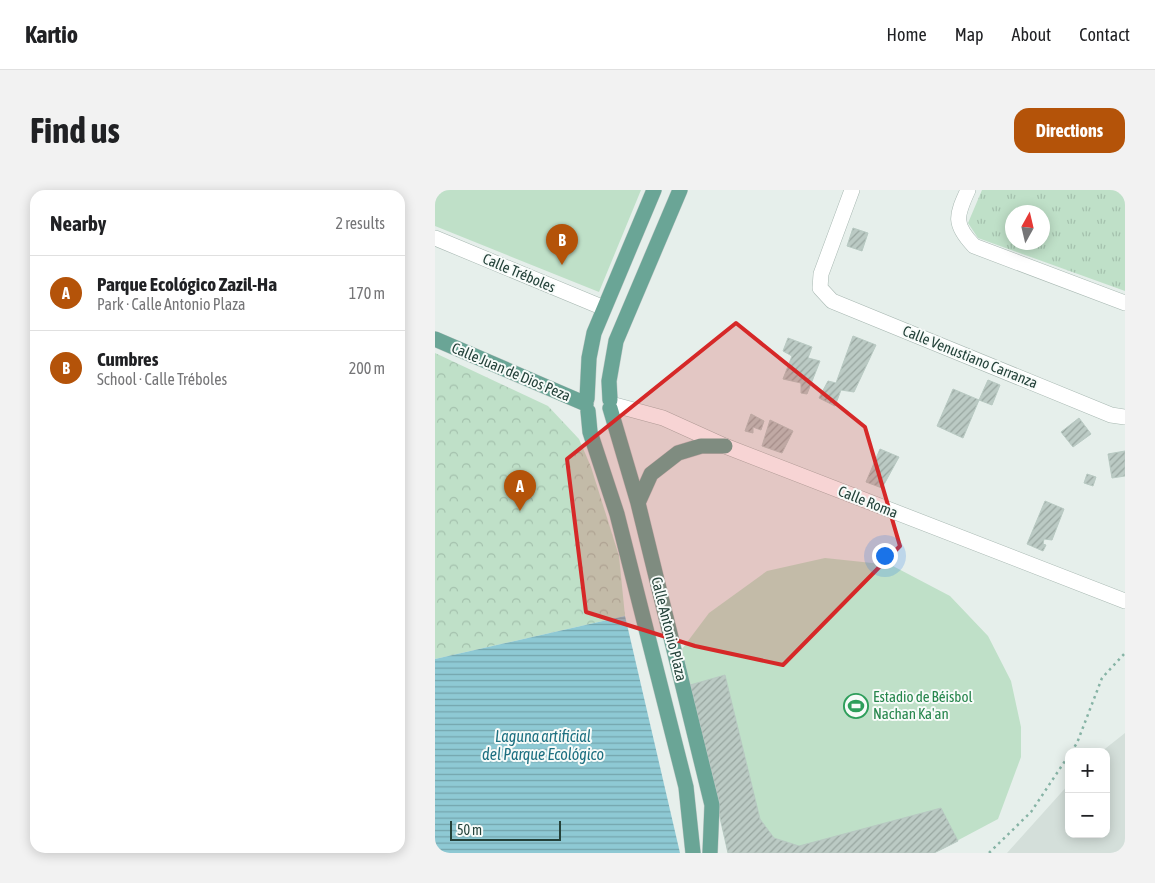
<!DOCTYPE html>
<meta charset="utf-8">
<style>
:root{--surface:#fff;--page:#f2f2f2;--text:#202124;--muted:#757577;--line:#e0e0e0;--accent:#b45309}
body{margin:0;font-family:"Asap Condensed",sans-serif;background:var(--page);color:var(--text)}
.controls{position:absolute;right:15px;bottom:15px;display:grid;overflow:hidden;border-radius:10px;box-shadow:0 2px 12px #0003}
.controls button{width:45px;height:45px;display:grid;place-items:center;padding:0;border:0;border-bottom:1px solid var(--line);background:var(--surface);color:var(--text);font:25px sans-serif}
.compass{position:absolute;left:570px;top:15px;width:45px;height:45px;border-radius:50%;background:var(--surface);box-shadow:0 2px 12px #0003;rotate:8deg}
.scale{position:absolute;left:15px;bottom:12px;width:111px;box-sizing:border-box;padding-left:5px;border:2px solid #24423a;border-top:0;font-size:14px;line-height:18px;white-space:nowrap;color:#24423a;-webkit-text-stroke:4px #f7fbf9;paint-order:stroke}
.you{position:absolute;left:449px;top:365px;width:18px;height:18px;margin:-12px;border:4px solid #fff;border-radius:50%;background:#1a73e8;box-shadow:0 0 0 8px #1a73e833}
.badge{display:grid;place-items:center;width:32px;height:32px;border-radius:50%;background:var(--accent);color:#fff;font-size:16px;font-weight:700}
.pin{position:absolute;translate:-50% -41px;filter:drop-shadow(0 1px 2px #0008)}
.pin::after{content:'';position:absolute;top:26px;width:18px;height:15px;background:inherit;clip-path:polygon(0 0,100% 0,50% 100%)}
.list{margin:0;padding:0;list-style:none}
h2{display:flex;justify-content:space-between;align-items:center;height:65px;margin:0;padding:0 20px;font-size:21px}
h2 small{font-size:16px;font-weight:400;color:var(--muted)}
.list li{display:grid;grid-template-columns:32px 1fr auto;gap:15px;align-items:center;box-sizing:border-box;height:75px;padding:0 20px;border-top:1px solid var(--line)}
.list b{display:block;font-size:19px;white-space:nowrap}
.list p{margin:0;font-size:16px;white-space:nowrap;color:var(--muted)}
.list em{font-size:16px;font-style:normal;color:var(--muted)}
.map{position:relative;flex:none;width:690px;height:663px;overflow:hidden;border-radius:15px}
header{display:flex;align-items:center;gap:30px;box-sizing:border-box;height:70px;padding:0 25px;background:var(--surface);border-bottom:1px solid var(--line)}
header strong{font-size:24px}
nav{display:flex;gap:28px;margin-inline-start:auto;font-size:18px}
.intro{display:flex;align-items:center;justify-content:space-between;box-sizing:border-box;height:120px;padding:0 30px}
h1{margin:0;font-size:35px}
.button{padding:12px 22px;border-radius:15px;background:var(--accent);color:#fff;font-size:18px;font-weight:700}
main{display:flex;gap:30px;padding:0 30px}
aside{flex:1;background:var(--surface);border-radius:15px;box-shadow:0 2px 12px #0003}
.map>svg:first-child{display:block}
.built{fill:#d4dfda}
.grass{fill:url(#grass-tufts);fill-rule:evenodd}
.park{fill:url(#park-crowns)}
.pitch{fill:#bfe0c8}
.water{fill:url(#water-rules)}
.building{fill:url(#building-hatch);stroke:#b8c9c2}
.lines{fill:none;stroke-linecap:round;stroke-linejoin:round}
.street-casing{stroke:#a8b8b2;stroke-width:16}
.primary-casing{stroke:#c2cac8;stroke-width:16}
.path{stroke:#86b3a5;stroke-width:2.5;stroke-dasharray:2.5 4;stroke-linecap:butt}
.street{stroke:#fff;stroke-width:15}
.primary{stroke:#6aa596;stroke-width:15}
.marked{fill:#d62828;fill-opacity:0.2;stroke:#d62828;stroke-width:4;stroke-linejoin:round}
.labels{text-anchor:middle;stroke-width:4;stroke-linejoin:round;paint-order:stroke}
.street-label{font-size:15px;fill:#24423a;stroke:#f7fbf9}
.leisure-label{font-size:15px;fill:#27864d;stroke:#f7fbf9;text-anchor:start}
.water-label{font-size:16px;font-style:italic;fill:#1c6f80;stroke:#f7fbf9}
</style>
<header>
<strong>Kartio</strong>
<nav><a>Home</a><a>Map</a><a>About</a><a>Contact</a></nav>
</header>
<div class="intro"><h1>Find us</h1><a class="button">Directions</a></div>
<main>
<aside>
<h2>Nearby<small>2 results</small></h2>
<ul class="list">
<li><span class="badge">A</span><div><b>Parque Ecológico Zazil-Ha</b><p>Park · Calle Antonio Plaza</p></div><em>170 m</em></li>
<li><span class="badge">B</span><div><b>Cumbres</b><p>School · Calle Tréboles</p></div><em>200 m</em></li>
</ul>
</aside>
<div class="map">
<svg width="690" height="663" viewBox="0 0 690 663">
<defs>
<pattern id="grass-tufts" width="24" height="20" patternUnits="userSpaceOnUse" patternTransform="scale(1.25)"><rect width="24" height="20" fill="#bfe0c8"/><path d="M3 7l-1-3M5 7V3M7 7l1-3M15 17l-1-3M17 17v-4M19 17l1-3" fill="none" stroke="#a4c1ad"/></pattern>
<pattern id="park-crowns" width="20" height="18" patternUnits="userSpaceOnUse" patternTransform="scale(1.25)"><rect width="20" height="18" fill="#bfe0c8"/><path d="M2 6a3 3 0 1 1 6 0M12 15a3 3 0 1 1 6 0" fill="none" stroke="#a4c1ad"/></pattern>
<pattern id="water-rules" width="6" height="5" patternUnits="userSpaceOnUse" patternTransform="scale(1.25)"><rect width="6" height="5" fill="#8ec9d4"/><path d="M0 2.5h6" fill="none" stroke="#74a5ad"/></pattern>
<pattern id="building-hatch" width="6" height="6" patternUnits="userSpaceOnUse" patternTransform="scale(1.25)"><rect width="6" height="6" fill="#bbcac4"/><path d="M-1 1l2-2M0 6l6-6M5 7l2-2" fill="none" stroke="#98a6a0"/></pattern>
</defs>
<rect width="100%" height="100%" fill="#e6efeb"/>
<path class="built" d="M690 543V663H572L634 594V644H671V562H666Z"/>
<path class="grass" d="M547 0H690V101L543 48 533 33ZM578 22H608V52H578Z"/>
<path class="park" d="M0 163 113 216 144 249 156 277 184 366 190 426 0 469Z"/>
<path class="pitch" d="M0 0H206L164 102 0 36Z
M390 368 456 375 515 406 553 446 576 491 586 537V567L563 629 499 663H293L247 459 274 423 332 381Z"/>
<path class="water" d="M190 426 245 663H0V469Z"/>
<path class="building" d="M418 38 433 43 427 61 412 56Z
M418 146 441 155 419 202 406 200 400 216 384 208 393 191 401 193Z
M353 148 377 157 373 168 385 171 372 204 366 203V193L348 189 357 166 348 161Z
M553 190 565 195 557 215 544 210Z
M518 199 544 210 528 248 502 236Z
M316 224 329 231 326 240 318 237V243L310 241Z
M644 228 656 244 638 257 626 242Z
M335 230 358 241 347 263 327 256Z
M445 259 464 267 447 298 431 292Z
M690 261V286L677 288 673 264Z
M652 284 661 287 658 296 649 293Z
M610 311 629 319 617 350 609 349 608 354 611 355 608 361 592 354Z
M290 485 325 629 339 648 364 656 506 618 523 651 499 663H293L255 495Z"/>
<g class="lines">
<defs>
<path id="street" d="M417 0 386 84 385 98 397 111 676 225 690 227
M533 0C521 26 518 34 539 56L690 113
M0 48 169 118
M176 214 228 228 290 256 690 411"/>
<path id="primary" d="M0 149 151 214
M152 209 154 168 159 143 219 0
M175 210 174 191 181 151 245 0
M175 218 203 313 277 615 275 663
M153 221 155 242 182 324 251 597 258 663
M203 313 216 284 243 263 266 256H290"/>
</defs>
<use href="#street" class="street-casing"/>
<use href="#primary" class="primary-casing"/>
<path class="path" d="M636 562 642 553 667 488 690 463
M554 663 596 622 634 565"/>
<use href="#street" class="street"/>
<use href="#primary" class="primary"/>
</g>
<path class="marked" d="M301 133 430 237 465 356 348 475 260 456 151 422 132 269Z"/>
<defs>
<symbol id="stadium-ring" viewBox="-11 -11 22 22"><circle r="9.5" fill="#f7fbf9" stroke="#2e9e5b" stroke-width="1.5"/><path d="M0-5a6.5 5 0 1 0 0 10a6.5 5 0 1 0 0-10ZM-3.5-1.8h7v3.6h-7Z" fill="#2e9e5b"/></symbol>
</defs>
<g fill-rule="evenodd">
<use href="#stadium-ring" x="407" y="502" width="28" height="28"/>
</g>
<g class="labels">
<g class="street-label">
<text transform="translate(84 83) rotate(23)" y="5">Calle Tréboles</text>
<text transform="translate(535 167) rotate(22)" y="5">Calle Venustiano Carranza</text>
<text transform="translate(76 182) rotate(23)" y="5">Calle Juan de Dios Peza</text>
<text transform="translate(433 312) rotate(22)" y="5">Calle Roma</text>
<text transform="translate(234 439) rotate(76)" y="5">Calle Antonio Plaza</text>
</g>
<g class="leisure-label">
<text x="438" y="512">Estadio de Béisbol<tspan x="438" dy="17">Nachan Ka'an</tspan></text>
</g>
<g class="water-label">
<text x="108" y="552">Laguna artificial<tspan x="108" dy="18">del Parque Ecológico</tspan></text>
</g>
</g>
</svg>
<div class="controls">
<button>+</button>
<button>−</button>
</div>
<svg class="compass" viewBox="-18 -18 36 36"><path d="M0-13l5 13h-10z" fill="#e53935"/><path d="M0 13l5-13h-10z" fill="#757577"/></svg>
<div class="scale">50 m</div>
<div class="you"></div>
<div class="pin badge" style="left:85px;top:321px">A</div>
<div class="pin badge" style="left:127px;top:75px">B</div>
</div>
</main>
